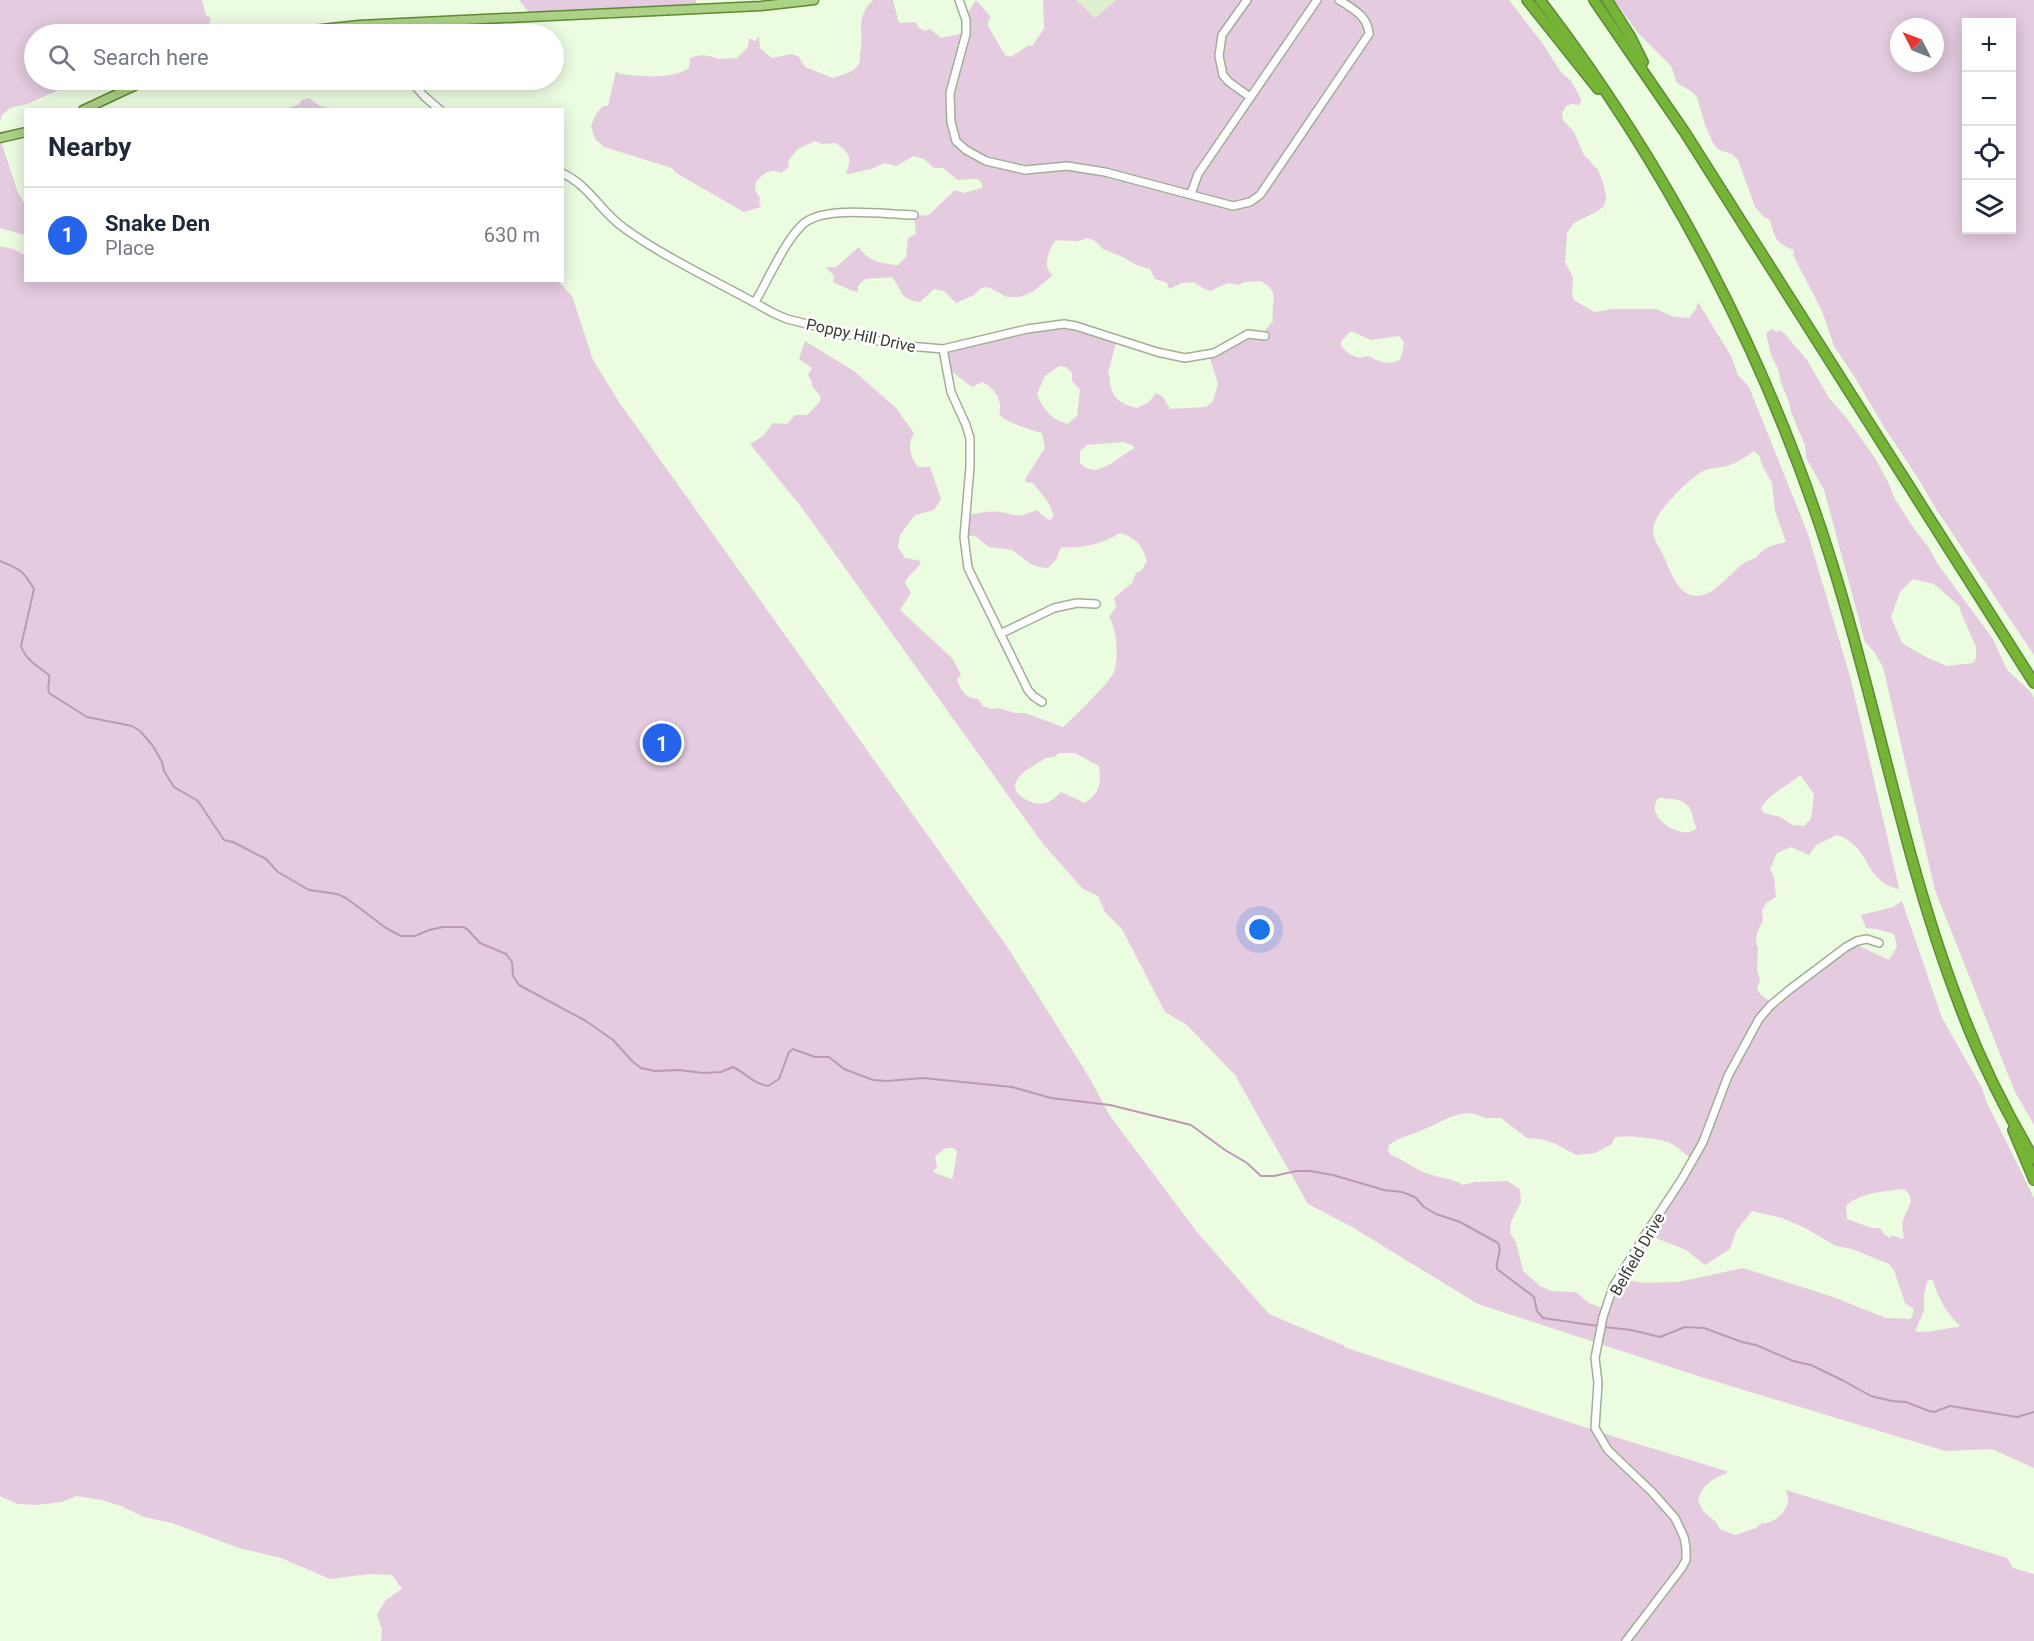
<!DOCTYPE html>
<meta charset="utf-8">
<style>
:root{--surface:#fff;--page:#f6f6f7;--text:#1f2937;--muted:#747a83;--line:#e0e1e3;--accent:#2563eb}
body{margin:0;font-family:Roboto,sans-serif;background:var(--page);color:var(--text)}
.controls{position:absolute;right:18px;top:18px;display:grid;overflow:hidden;border-radius:0px;box-shadow:0 3px 15px #0003}
.controls button{width:54px;height:54px;display:grid;place-items:center;padding:0;border:0;border-bottom:2px solid var(--line);background:var(--surface);color:var(--text);font:30px sans-serif}
.compass{position:absolute;left:1890px;top:18px;width:54px;height:54px;border-radius:50%;background:var(--surface);box-shadow:0 3px 15px #0003;rotate:312deg}
.you{position:absolute;left:1260px;top:930px;width:21px;height:21px;margin:-15px;border:4px solid #fff;border-radius:50%;background:#1a73e8;box-shadow:0 0 0 9px #1a73e833}
.badge{display:grid;place-items:center;width:39px;height:39px;border-radius:50%;background:var(--accent);color:#fff;font-size:20px;font-weight:700}
.pin{position:absolute;translate:-50% -50%;border:3px solid #fff;box-shadow:0 2px 6px #0006}
.list{margin:0;padding:0;list-style:none}
h2{display:flex;justify-content:space-between;align-items:center;height:78px;margin:0;padding:0 24px;font-size:26px}
h2 small{font-size:20px;font-weight:400;color:var(--muted)}
.list li{display:grid;grid-template-columns:39px 1fr auto;gap:18px;align-items:center;box-sizing:border-box;height:96px;padding:0 24px;border-top:2px solid var(--line)}
.list b{display:block;font-size:22px;white-space:nowrap}
.list p{margin:0;font-size:20px;white-space:nowrap;color:var(--muted)}
.list em{font-size:20px;font-style:normal;color:var(--muted)}
.icon{flex:none;width:33px;height:33px;fill:none;stroke:currentColor;stroke-width:2;stroke-linecap:round;stroke-linejoin:round}
.map{position:relative;flex:none;width:2034px;height:1641px;overflow:hidden}
.search{position:absolute;background:var(--surface);box-shadow:0 3px 15px #0003;left:24px;top:24px;width:540px;height:66px;display:flex;align-items:center;gap:15px;box-sizing:border-box;padding:0 21px;border-radius:33px;color:var(--muted);font-size:22px}
.panel{position:absolute;background:var(--surface);box-shadow:0 3px 15px #0003;left:24px;top:108px;width:540px;height:174px;border-radius:0px}
.map>svg:first-child{display:block}
.built{fill:#ddefcf}
.green{fill:#e4cbdf;fill-rule:evenodd}
.lines{fill:none;stroke-linecap:round;stroke-linejoin:round}
.stream{stroke:#bc9ab6;stroke-width:2}
.minor-casing{stroke:#a0af96;stroke-width:10}
.major-casing{stroke:#5f8a35;stroke-width:11}
.highway-casing{stroke:#5f8a35;stroke-width:12}
.minor{stroke:#fff;stroke-width:7}
.major{stroke:#acd286;stroke-width:8}
.highway{stroke:#75b436;stroke-width:9}
.labels{text-anchor:middle;stroke-width:5;stroke-linejoin:round;paint-order:stroke}
.street-label{font-size:16px;fill:#373d33;stroke:#fff}
</style>
<div class="map">
<svg width="2034" height="1641" viewBox="0 0 2034 1641">
<rect width="100%" height="100%" fill="#ecfce1"/>
<path class="built" d="M1076 0H1116L1095 18Z"/>
<path class="green" d="M0 0H202L206 15 211 18 206 34H34V80H88L81 90 61 89 27 104 10 108 2 115 0 121Z
M519 0H696V6L531 15Z
M873 0H893L899 23 916 22 918 27 924 31 930 29 941 38 960 34 968 12 976 0 991 17 988 21V26L1005 55 1011 57 1029 45 1032 46 1044 29 1043 0H1076L1095 18 1116 0H1509L1543 44 1560 71 1571 81 1581 99 1580 105 1572 104 1566 106 1562 113 1563 120 1574 132 1584 155 1598 170 1604 185 1606 199 1604 206 1598 211 1574 223 1567 233 1565 262 1573 277 1572 295 1574 300 1594 312 1612 309H1656L1674 317 1689 318 1696 309 1698 302 1731 356 1738 375 1749 387 1808 534 1851 680 1899 888 1897 889C1862 878 1871 846 1837 835L1816 845 1809 855 1791 847 1777 853 1770 869 1774 877 1776 897 1766 903 1762 911 1763 920 1757 933 1756 944 1758 947 1757 970 1760 981 1757 989 1760 994 1772 1003 1848 946 1857 945 1889 960 1897 947 1894 934 1876 929 1866 928 1861 915 1893 907 1902 901 1942 1018 1982 1088 1986 1101 2034 1198V1468L1992 1449 1945 1451 1698 1376 1478 1304 1352 1227 1308 1204 1235 1075 1187 1025 1165 1012 1122 929 1105 912 1098 896 1083 889 1043 844 802 508 750 444 763 436 773 423 787 424 795 415H807L819 403 821 397 812 386V382L808 375 812 368 799 359 805 341 854 371 896 408 914 433C907 444 910 457 918 467H930L941 499 934 510 915 515 900 535 898 547 905 558 921 561C918 570 908 574 905 583L911 593 900 610 952 658 961 674 957 680C961 690 966 699 978 699L983 706 992 709 998 708 1015 713H1025L1063 727C1072 719 1112 680 1114 672 1119 658 1117 628 1109 617L1116 607 1114 598 1132 583 1136 573 1142 570 1147 561C1143 546 1134 536 1120 533 1102 544 1082 549 1061 547L1056 560 1048 568 1038 567 1031 564 1012 550 989 547 975 536H963L966 515C976 514 989 510 1000 512 1019 515 1017 519 1036 510L1050 521 1054 515 1048 502 1033 483 1026 482 1025 479 1045 448 1042 433C1034 431 1007 422 1002 417 998 413 1000 412 1000 408 1001 397 992 386 982 382L972 387 946 367V351L1050 327 1078 328 1117 339 1108 373C1111 379 1109 382 1111 388 1114 401 1125 405 1137 408L1149 402 1156 393 1163 397 1170 409 1206 407 1213 401 1218 384 1209 355 1250 333 1261 335 1273 321C1270 304 1282 291 1260 281L1244 282 1238 285 1229 283C1207 289 1216 297 1194 282L1182 283 1169 289 1167 283 1155 279 1150 269 1136 265 1125 258 1103 249 1094 240 1087 238C1073 245 1069 238 1055 241 1048 251 1042 268 1053 275L1034 291 1020 297H1007L988 287 981 288 974 295 956 303 944 291 934 289 920 302C899 300 903 290 892 277L865 279 858 286V292L850 290 833 282 834 276 826 267H836L859 247C867 261 882 264 898 265L906 257 908 238 916 234 914 216 929 215 955 190 964 193 982 188C983 174 968 180 958 180L943 168H934L924 159 914 156 896 166 885 163 871 169 848 174 846 172C854 157 847 152 836 143L822 144 815 141 798 149 788 161 789 167 781 173C770 167 764 174 756 181L755 190 760 198 759 202 761 207 744 212 676 173 672 168 604 147 595 139 591 126 596 114 603 106H608L616 71 620 74C639 76 673 80 689 68L690 58C703 54 704 55 716 58 721 60 731 58 737 58L748 47 749 38 755 41 759 36 760 48 772 58 792 54 799 57 805 67 833 78C842 75 854 72 859 64 860 61 860 58 860 54 865 32 854 18 873 0ZM1351 331 1371 340 1399 336 1404 342C1403 346 1403 353 1401 357 1396 368 1376 361 1368 356 1356 360 1349 355 1341 346V341ZM1059 366 1066 367 1072 373V381L1080 390 1077 416 1068 424C1052 420 1043 410 1037 394L1045 376ZM1123 442 1132 445 1135 448C1119 455 1098 482 1080 463V451L1087 445ZM1754 451 1759 455 1763 467 1772 483 1775 511 1786 542C1774 545 1764 546 1756 558 1733 562 1717 602 1691 595 1678 592 1669 570 1665 559 1661 549 1652 539 1653 529 1654 512 1689 479 1703 471 1711 467 1722 468 1730 465 1739 462 1747 456 1754 451ZM1059 753H1075L1099 766C1101 785 1100 792 1085 803L1061 792C1056 797 1052 801 1045 803 1035 806 1010 796 1016 782 1022 769 1036 766 1045 758L1054 757ZM1800 775 1814 794 1811 819 1804 826 1792 825 1780 817 1764 813 1761 809C1766 795 1788 786 1800 775ZM1659 798C1672 799 1689 798 1692 814 1694 820 1693 822 1697 828 1680 843 1642 814 1659 798ZM1471 1113 1486 1118H1501L1527 1138 1541 1139 1554 1143 1576 1155 1595 1153 1612 1144 1614 1138C1624 1134 1664 1139 1672 1144 1680 1148 1683 1154 1692 1158L1646 1234 1686 1250 1705 1265 1730 1249 1736 1231 1752 1211 1782 1218 1805 1228 1836 1246 1852 1249 1889 1264 1894 1270 1905 1303 1914 1309 1911 1319 1886 1318 1833 1297 1743 1268 1678 1282 1645 1283 1618 1279 1605 1309 1589 1303 1576 1292 1551 1291 1540 1286 1523 1271 1516 1242 1510 1233 1511 1222 1521 1202 1520 1189 1507 1181 1475 1182 1463 1185C1452 1177 1435 1178 1421 1171 1410 1166 1402 1159 1391 1155L1388 1151 1389 1145C1399 1137 1409 1136 1420 1131 1438 1124 1452 1113 1471 1113ZM1904 1189C1917 1199 1908 1206 1904 1218 1901 1224 1903 1232 1904 1238L1902 1239 1892 1235 1890 1238 1884 1234 1880 1228H1872L1847 1219 1846 1206C1858 1193 1886 1191 1904 1189ZM1930 1279 1933 1281C1939 1300 1946 1312 1960 1326L1958 1327C1945 1328 1928 1334 1915 1331L1924 1311V1294L1927 1282Z
M1614 0H2034V655L1936 509 1918 478 1884 427 1854 376 1834 346 1822 311 1793 255 1794 250C1775 243 1775 238 1770 220L1764 217 1755 207 1738 160 1732 154 1719 150 1713 143 1705 125 1697 97 1691 91 1677 83 1671 66 1638 33ZM1966 22H2012V230H1966ZM1899 27H1935V63H1899Z
M309 98 320 106 337 109H286L299 104 302 100Z
M0 138 18 193 25 204V235L0 228Z
M0 246 13 249 25 255 26 280 558 281 572 296 593 360 619 402 1008 948 1089 1077 1110 1116 1197 1232 1269 1314 1345 1346 1344 1347 1599 1432 1726 1471 1728 1472C1712 1480 1704 1482 1698 1500L1703 1511 1716 1522 1720 1529 1735 1535 1756 1528 1762 1523C1774 1524 1789 1511 1788 1498 1788 1495 1786 1493 1786 1490L2007 1558 2013 1568 2034 1574V1641H381L382 1630 377 1614 386 1600 402 1589 392 1575 369 1574 330 1579 281 1558 239 1548 172 1523 144 1517 121 1506 102 1500 77 1496 62 1502 36 1505 18 1504 0 1496ZM946 1148H953L957 1151 953 1177 951 1179 933 1172 937 1167 935 1156Z
M1772 329 1776 332 1779 330 1784 333 1807 360 1829 398 1848 420 1875 458 1889 484 1895 499 1915 530 1929 548 1937 563 1993 639 2007 670 2031 692 2034 698V1125L2015 1092 1935 890 1883 667 1875 653 1865 642 1824 490 1806 458 1805 445 1791 412 1789 402 1781 383 1778 369 1771 355 1766 333ZM1913 579 1934 584 1959 606 1962 615 1976 647V658L1973 663 1947 666 1926 657 1902 643 1891 617 1900 592Z"/>
<g class="lines">
<path class="stream" d="M0 561C21 570 22 569 34 589L21 646C26 660 37 666 49 675 50 682 47 686 49 693L87 717 132 726 140 731 153 746 162 762 164 771 174 787 198 801 224 840 233 842 266 859 278 872 309 890 337 894 346 898 386 928 401 936H415L429 930 443 927H463L467 929 480 943 506 954 512 962 513 976 519 985 586 1021 613 1040 633 1062 641 1068 655 1071 679 1070 703 1073 721 1072 733 1067C747 1074 752 1083 768 1086L779 1079 789 1052 793 1049 815 1057H829L844 1069 873 1080 887 1081 923 1078 1012 1087 1051 1098 1110 1105 1191 1125 1225 1150 1247 1163 1261 1176H1274L1296 1171H1310L1333 1175 1384 1190 1402 1192 1415 1197 1424 1207 1436 1214 1460 1222 1498 1243C1503 1253 1495 1260 1497 1269L1534 1297 1537 1311 1543 1318 1598 1326
M1604 1327 1631 1330 1660 1337 1685 1327 1704 1328 1742 1342 1756 1345 1793 1361 1811 1365 1844 1381 1871 1396 1892 1401 1906 1402 1929 1411 1934 1412 1950 1406 2017 1417 2034 1412"/>
<defs>
<path id="minor" d="M959 0 966 20V34L950 93 951 122 956 141 966 150 986 161 1025 170 1067 166 1105 172 1233 206 1250 202 1260 195 1369 34C1368 16 1353 9 1339 0
M1247 0 1222 35 1219 56 1223 75 1229 82 1250 97
M397 23V34
M410 80 424 96 440 110
M562 173C590 186 600 211 624 228 668 260 725 285 773 313L787 319 859 337 897 345 943 349 1027 329 1064 324 1076 326 1157 352 1185 358 1214 353 1248 334 1265 336
M1191 194 1198 174 1317 0
M755 302C768 280 784 243 801 226 821 204 885 215 914 215
M943 349 951 392 966 425 970 438V467L964 537 968 568 1028 690 1033 696 1042 702
M1000 634 1054 608 1077 603 1096 604
M1626 1641 1681 1569 1686 1560V1548L1684 1537 1675 1518 1652 1492 1608 1450 1595 1428 1598 1383 1595 1358 1603 1317 1613 1287 1643 1238 1682 1179 1703 1142 1728 1076 1759 1019 1770 1006 1789 990 1846 947 1857 941 1867 939 1879 943"/>
<path id="major" d="M276 34 359 25 761 6 814 0
M83 110 147 80
M0 138 26 132"/>
<path id="highway" d="M1527 0 1598 89
M1540 0C1669 169 1769 360 1832 563 1878 709 1904 861 1959 1004 1979 1058 2005 1110 2034 1159
M1594 0 1684 131 2034 683
M1607 0 1630 36 1643 62
M2013 1130 2034 1180"/>
</defs>
<use href="#minor" class="minor-casing"/>
<use href="#major" class="major-casing"/>
<use href="#highway" class="highway-casing"/>
<use href="#minor" class="minor"/>
<use href="#major" class="major"/>
<use href="#highway" class="highway"/>
</g>
<g class="labels">
<g class="street-label">
<text transform="translate(861 335) rotate(12)" y="6">Poppy Hill Drive</text>
<text transform="translate(1637 1254) rotate(-60)" y="6">Belfield Drive</text>
</g>
</g>
</svg>
<div class="controls">
<button>+</button>
<button>−</button>
<button><svg class="icon" aria-label="locate" viewBox="0 0 24 24"><circle cx="12" cy="12" r="6"/><path d="M12 2v4M12 18v4M2 12h4M18 12h4"/></svg></button>
<button><svg class="icon" aria-label="layers" viewBox="0 0 24 24"><path d="M12 4l9 5-9 5-9-5zM3 14l9 5 9-5"/></svg></button>
</div>
<svg class="compass" viewBox="-18 -18 36 36"><path d="M0-13l5 13h-10z" fill="#e53935"/><path d="M0 13l5-13h-10z" fill="#747a83"/></svg>
<div class="you"></div>
<div class="pin badge" style="left:662px;top:743px">1</div>
<div class="search"><svg class="icon" aria-label="search" viewBox="0 0 24 24"><circle cx="10" cy="10" r="6"/><path d="M15 15l6 6"/></svg>Search here</div>
<section class="panel">
<h2>Nearby<small></small></h2>
<ul class="list">
<li><span class="badge">1</span><div><b>Snake Den</b><p>Place</p></div><em>630 m</em></li>
</ul>
</section>
</div>
